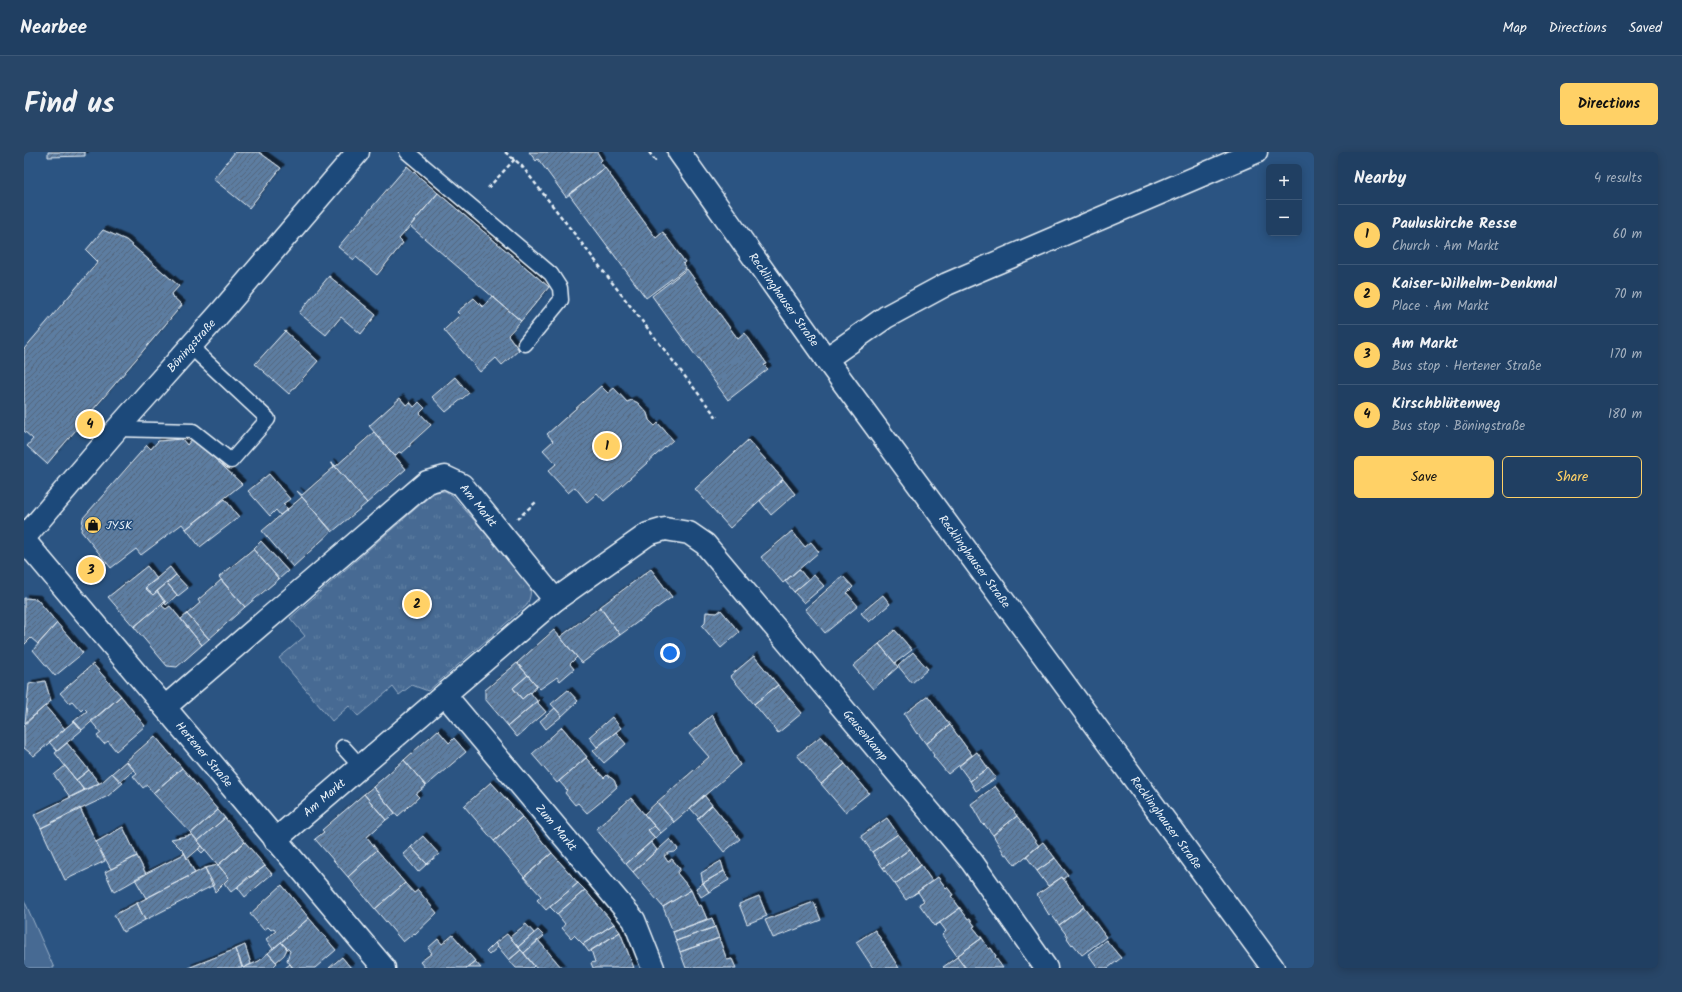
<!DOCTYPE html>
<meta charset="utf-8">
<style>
:root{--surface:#203f62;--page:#284668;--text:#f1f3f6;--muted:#a2afbe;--line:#3d5877;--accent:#ffd166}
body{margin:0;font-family:Kalam,sans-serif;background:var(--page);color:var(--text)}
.controls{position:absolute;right:12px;top:12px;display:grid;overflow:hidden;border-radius:6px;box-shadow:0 2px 10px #0003}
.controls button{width:36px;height:36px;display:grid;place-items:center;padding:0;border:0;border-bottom:1px solid var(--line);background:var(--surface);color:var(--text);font:20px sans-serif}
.you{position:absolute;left:646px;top:501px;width:14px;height:14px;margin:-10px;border:3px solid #fff;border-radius:50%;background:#1a73e8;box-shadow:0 0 0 6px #1a73e833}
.badge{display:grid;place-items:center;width:26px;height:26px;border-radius:50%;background:var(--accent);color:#111;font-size:13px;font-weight:700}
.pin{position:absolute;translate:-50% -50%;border:2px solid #fff;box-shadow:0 1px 4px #0006}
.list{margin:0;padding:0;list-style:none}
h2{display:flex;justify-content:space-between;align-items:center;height:52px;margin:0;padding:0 16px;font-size:17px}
h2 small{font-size:13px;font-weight:400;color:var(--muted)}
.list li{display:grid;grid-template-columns:26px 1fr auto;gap:12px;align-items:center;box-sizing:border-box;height:60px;padding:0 16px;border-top:1px solid var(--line)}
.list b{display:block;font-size:15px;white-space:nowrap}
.list p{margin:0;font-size:13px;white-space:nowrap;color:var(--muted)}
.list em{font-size:13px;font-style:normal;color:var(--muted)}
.actions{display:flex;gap:8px;padding:12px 16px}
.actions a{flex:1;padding:9px 0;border:1px solid var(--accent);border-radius:6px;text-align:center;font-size:14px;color:var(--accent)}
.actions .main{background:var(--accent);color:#111}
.map{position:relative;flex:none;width:1290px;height:816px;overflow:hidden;border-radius:6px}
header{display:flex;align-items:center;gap:24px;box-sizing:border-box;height:56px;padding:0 20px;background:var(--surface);border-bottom:1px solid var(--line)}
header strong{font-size:19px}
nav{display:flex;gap:22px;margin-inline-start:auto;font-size:14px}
.intro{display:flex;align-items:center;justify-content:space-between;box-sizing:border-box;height:96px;padding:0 24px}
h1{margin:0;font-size:28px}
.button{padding:10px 18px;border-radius:6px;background:var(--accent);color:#111;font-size:14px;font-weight:700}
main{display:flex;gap:24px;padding:0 24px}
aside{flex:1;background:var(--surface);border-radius:6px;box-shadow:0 2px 10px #0003}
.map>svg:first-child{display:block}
.grass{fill:#476b93;stroke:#98aec6}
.park{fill:url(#park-tufts);stroke:#98aec6}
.building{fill:url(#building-hatch);stroke:#e8f1f8;filter:url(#shadow)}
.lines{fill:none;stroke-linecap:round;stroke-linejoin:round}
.service-casing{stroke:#e8f1f8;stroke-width:17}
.minor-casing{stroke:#e8f1f8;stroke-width:25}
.secondary-casing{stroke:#e8f1f8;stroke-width:25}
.path{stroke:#e8f1f8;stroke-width:2.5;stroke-dasharray:4 3;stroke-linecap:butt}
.service{stroke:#1f4a7a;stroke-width:14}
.minor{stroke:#1f4a7a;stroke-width:22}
.secondary{stroke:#1f4a7a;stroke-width:22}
.labels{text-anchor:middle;stroke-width:3;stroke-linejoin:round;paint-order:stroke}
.street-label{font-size:12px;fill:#e8f1f8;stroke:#1f4a7a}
.poi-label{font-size:12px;fill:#e8f1f8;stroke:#1f4a7a;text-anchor:start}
</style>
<header>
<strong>Nearbee</strong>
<nav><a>Map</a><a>Directions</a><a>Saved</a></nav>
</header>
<div class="intro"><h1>Find us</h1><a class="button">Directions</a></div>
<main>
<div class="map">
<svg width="1290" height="816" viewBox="0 0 1290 816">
<defs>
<pattern id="park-tufts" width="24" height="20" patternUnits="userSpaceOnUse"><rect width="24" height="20" fill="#476b93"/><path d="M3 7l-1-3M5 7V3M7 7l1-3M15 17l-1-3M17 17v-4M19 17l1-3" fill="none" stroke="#6281a3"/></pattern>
<pattern id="building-hatch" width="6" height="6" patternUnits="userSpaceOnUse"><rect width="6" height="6" fill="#5d7da1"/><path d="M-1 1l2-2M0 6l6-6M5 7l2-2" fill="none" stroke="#53657a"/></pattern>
<filter id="shadow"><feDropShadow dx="3.5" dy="-3.5" stdDeviation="0" flood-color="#0009"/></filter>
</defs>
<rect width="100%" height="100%" fill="#2b5482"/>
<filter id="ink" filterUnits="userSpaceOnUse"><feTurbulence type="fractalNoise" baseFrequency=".025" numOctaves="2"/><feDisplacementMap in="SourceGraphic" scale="8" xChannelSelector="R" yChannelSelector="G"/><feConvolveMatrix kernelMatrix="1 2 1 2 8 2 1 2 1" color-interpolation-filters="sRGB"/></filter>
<g filter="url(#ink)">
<path class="grass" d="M0 748 30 816H0Z"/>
<path class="park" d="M421 339 428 343 504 430C508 439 507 445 502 454L404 539 388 533 375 543 369 535 334 564 325 554 308 569 255 506 281 484 266 466 406 344 412 340Z"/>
<path class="building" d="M24 0H61V4L24 5Z
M211 0H235L257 16 225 56 189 27Z
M505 0H573L578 8 576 10 581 16 542 45 514 7 512 9Z
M383 14 414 41 375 87 379 91 353 123 332 105 330 108 314 95Z
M581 16 632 86 639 80 661 110 659 112 662 116 622 146 545 42Z
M414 41 525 135 497 169 386 74Z
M79 78 102 88 155 134 147 143 158 153 23 312 3 294 9 287 0 279V197L74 110 62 98Z
M663 117 714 187 721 181 743 212 740 213 744 217 704 248 628 144Z
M305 124 352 163 337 182 317 165 302 183 275 161Z
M468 144 497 169 484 183 495 198 478 213 472 206 456 220 420 178 436 163 433 160 450 146 459 155Z
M261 179 294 209 265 242 231 212Z
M431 225 445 241 422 260 408 245Z
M577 234 584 241 590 236 603 250 608 248 614 251 623 261 625 268 631 274 634 271 649 288 580 349 573 341 563 350 551 335 544 341 524 319 532 312 519 298 529 289 523 282Z
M376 246 382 253 386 250 390 255 395 250 401 256 396 261 407 273 386 292V294L378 301 375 300 371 304 345 274Z
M350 280 382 317 343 351 307 310 312 314Z
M169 286 218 332 162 377 158 372 117 403 112 397 87 416 57 379 59 366 123 293 127 297 134 289 158 287 163 293Z
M724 288 759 327 706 376 671 337Z
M307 310 343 351 308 380 273 339 278 343 310 315Z
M245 322 266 347 259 352 264 357 256 363 252 358 246 364 224 339Z
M759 327 771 342 747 363 736 349Z
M278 345 308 379 269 415 238 379Z
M201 347 215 365 176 395 162 377Z
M768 379 781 395 787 390 795 400 759 431 737 405Z
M237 389 264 419 255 427 229 397Z
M229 397 255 427 221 455 195 425Z
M123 414 133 427 121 436 129 443 133 439 141 449 110 475 84 445Z
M146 415 152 423 129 443 121 436Z
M627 417 648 445 596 483 576 455Z
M775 417 784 428 770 440 761 429Z
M152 423 164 436 154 444 143 431Z
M790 423 800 434 780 451 770 440Z
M819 424 829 435 823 441 834 454 801 481 781 457Z
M197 428 221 455 185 487 163 462 176 451 174 448Z
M143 431 153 443 142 453 133 439Z
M859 443 866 452 845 470 837 461Z
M0 446 13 447 33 471 14 492 7 486 0 493Z
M141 449 142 450 138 454 142 457 146 454 178 493 153 515 143 514 110 475Z
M576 455 596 483 558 511 536 485Z
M697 458 715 480 697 496 678 474 681 471 682 460 693 461Z
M163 462 185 487 178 493 157 467Z
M33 471 59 501 31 524 9 498Z
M530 478 553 505 546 512 550 517 536 529 533 525 516 537 493 511Z
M871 478 888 498 871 511 855 492Z
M855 492 874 515 849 537 829 514Z
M889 500 904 517 888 531 874 514Z
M730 504 754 533 730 552 706 524Z
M493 511 504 523 489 536 498 547 506 540 513 549 484 574 461 547V538Z
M69 512 97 544 58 578 50 569 63 559 60 556 57 559 48 549 45 551 36 541Z
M504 523 513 534 507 541 506 540 498 547 489 536Z
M21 529 27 549 1 571 5 532Z
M754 533 778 561 754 581 730 552Z
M544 538 554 549 538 564 527 552Z
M97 544 121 574 92 599 84 589 80 592 73 584 77 581 67 569Z
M904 544 926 573 902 592 894 581 893 582 880 562Z
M515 548 514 551 522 560 493 585 484 574Z
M21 554 41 577 10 604 0 596V573Z
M531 556 538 564 522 577 516 569Z
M688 563 716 613 650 670 633 650 685 605 665 582Z
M588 565 597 576 573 595 565 585Z
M50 569 58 578 33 599 25 590Z
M926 573 948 603 924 622 909 604 910 603 902 592Z
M538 575 563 605 533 631 508 602Z
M414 578 425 591 430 586 442 600 402 634 380 608Z
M592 580 602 592 580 611 569 599Z
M131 584 158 616 129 641 123 633 119 636 109 624 113 621 102 609Z
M797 584 821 612 797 632 773 603Z
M43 591 65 618 52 628 31 601Z
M953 600 964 616 946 629 935 614Z
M562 606 580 626 583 623 590 628 593 635 577 649H578L563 661 554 651 551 653 541 641 543 638 535 629Z
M380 608 402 634 392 642 395 645 374 664 349 635Z
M102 609 110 618 96 630 88 621Z
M821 612 845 641 821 660 797 632Z
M41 614 60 638 46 645 30 623Z
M158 616 194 658 167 681 129 641Z
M964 616 972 626 952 639 946 629Z
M65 618 75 631 60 638 52 628Z
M88 621 99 631 84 644 17 676 10 663 78 630Z
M467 630 498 665 470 689 440 654Z
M971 634 993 664 969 683 960 672 959 673 947 652Z
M349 635 371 661 362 668 340 642Z
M340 642 362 668 343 685 353 698 324 725 291 687 300 680 298 678Z
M680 643 688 653 675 666 666 656Z
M607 646 630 674 624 678 631 686 602 712 572 677Z
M633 650 650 670 637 681 620 662Z
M688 653 716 687 700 700 673 667Z
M56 656 81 709 41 728 17 676Z
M194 658 201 666 174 689 167 681Z
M993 664 1015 694 991 713 983 702 981 703 969 683Z
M498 665 528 701 500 725 470 689Z
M201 666 221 690 194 713 174 689Z
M863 666 874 682 848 700 837 684Z
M630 674 637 681 631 686 624 678Z
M99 675 113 704 87 717 72 690Z
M874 682 886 697 859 716 848 700Z
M168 683 178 694 163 707 160 700 147 687Z
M399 684 415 702 403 712 387 695Z
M646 687 654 697 651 700 645 701 640 704 644 710 648 707 656 717 653 721 667 738 639 755 609 720Z
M221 690 241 714 227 725 225 724 214 734V736L213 735 207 740 200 731 205 726 194 713Z
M627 690 633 698 609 720 602 712Z
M1019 690 1031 706 1013 719 1002 704Z
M178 694 181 698 178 701 174 697Z
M387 695 403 712 394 720 379 702Z
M886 697 897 713 871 732 859 716Z
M353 698 381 731 351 757 324 725Z
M160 700 171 721 122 746 111 727 160 702Z
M528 701 554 731 522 758 513 748 517 744 500 725Z
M113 704 122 722 90 740 81 720Z
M1031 706 1044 723 1039 727 1038 725 1024 734 1013 719Z
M697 709 700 719 679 731 677 721Z
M194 713 205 726 191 740 181 716Z
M897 713 908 729 882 748 871 732Z
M241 714 248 722 221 745 214 736V734Z
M181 716 190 733 121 768 113 751Z
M700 719 705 728 685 740 679 731Z
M914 725 922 736 923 735 929 743 927 744 936 756 911 774 895 752 900 749 894 740 889 743Z
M1038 725 1060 755 1035 773 1027 762 1025 763 1013 743Z
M381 731 390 741 394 738 413 761 391 782 390 781 379 790 351 757Z
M554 731 561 738 533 762 526 755Z
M679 731 685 740 677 745 672 736Z
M258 733 285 766 249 797 242 787 252 779 250 776 247 778 244 775 240 778 226 762Z
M561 738 590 772 559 792 550 783 547 786 538 776 541 772 533 762Z
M667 738 674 754 677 753 683 767 649 780 639 755Z
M735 744 743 764 723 772 715 752Z
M790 750 797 768 749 786 741 768Z
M113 751 121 768 99 780 90 763Z
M1060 755 1082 785 1058 803 1049 792 1048 793 1043 786 1044 785 1035 773Z
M936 756 944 767 946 766 948 770 951 774 949 775 958 786 933 804 918 783 922 779 916 771 911 774Z
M285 766 312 798 291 816H269L263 808 266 799 257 790Z
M688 766 691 775 652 789 649 780Z
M502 772 510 781 494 795 486 785Z
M590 772 596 780 565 800 559 792Z
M691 775 695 786 656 800 652 789Z
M514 778 520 784 500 801 494 795Z
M851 778 875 816H849L832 790Z
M596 780 610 816H569L567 811 571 810 567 798Z
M483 782 497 798 485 808 471 791Z
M429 783 451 809 442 816H401L396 810 408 801 404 796 414 787 418 792Z
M695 786 703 808 708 807 712 816H662L656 800Z
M958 786 965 797 967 796 972 804 971 805 979 816H942L933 804Z
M514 788 538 816H512L500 801Z
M1082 788 1097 806 1084 816H1074L1064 802Z
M257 790 263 797 260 803 252 810 244 801Z
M471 791 474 795 465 803 462 800Z
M221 793 227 812 219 816 212 797Z
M212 797 218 816H164Z
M497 798 510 814 508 816H492L485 808Z
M244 801 253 811 248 816H219L235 809Z
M318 805 327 816H305Z
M933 805 941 816H920L919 815Z
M451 809 457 816H442Z
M266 812 269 816H261Z"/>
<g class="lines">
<defs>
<path id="service" d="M383 0 527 122 536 136 537 148 501 192
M93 277 169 279 207 309 244 267 167 195
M319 595 337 615"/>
<g id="minor">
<path d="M802 207 862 165 923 132 1232 0"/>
<path id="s1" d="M0 388 360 816"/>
<path id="s2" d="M421 543 610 768 629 816"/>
<path id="s3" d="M141 555 403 330 421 325 438 333 531 448"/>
<path id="s4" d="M251 688 531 448 624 382 641 377 665 381 681 392 948 710 1022 816"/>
</g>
<g id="secondary">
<path id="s5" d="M655 0 802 207 1249 816"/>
<path id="s6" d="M0 386 93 277 197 160 334 0"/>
</g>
</defs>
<use href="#service" class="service-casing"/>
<use href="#minor" class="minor-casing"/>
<use href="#secondary" class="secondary-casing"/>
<path class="path" d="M481 0 497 13 694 267
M625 0 633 11
M464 36 491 7
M493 367 512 350"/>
<use href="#service" class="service"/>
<use href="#minor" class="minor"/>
<use href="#secondary" class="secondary"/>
</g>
</g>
<defs>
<symbol id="shop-disc" viewBox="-11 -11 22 22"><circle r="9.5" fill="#ffd166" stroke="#1f4a7a"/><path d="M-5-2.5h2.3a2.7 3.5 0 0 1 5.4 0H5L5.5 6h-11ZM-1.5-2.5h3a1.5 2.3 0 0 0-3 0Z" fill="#111"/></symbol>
</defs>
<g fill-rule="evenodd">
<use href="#shop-disc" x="59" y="363" width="20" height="20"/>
</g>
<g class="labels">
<g class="street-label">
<text dy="4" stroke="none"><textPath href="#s5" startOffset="181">Recklinghauser Straße</textPath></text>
<text dy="4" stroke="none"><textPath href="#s6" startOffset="255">Böningstraße</textPath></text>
<text dy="4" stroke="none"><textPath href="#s3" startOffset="409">Am Markt</textPath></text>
<text dy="4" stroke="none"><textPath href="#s5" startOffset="505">Recklinghauser Straße</textPath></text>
<text dy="4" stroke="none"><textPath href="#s4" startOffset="794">Geusenkamp</textPath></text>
<text dy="4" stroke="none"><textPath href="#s1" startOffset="280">Hertener Straße</textPath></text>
<text dy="4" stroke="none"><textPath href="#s4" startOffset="65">Am Markt</textPath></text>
<text dy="4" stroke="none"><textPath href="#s5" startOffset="829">Recklinghauser Straße</textPath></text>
<text dy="4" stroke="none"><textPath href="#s2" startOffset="173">Zum Markt</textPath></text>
</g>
<g class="poi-label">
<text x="82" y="377">JYSK</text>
</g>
</g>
</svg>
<div class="controls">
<button>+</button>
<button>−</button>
</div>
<div class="you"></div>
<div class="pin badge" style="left:583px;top:294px">1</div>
<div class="pin badge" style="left:393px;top:452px">2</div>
<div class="pin badge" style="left:67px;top:418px">3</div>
<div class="pin badge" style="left:66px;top:272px">4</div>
</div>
<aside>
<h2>Nearby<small>4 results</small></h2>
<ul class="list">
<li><span class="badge">1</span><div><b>Pauluskirche Resse</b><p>Church · Am Markt</p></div><em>60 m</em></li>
<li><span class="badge">2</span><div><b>Kaiser-Wilhelm-Denkmal</b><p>Place · Am Markt</p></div><em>70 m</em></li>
<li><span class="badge">3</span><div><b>Am Markt</b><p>Bus stop · Hertener Straße</p></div><em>170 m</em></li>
<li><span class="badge">4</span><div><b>Kirschblütenweg</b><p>Bus stop · Böningstraße</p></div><em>180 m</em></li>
</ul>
<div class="actions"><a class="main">Save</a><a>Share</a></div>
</aside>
</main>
